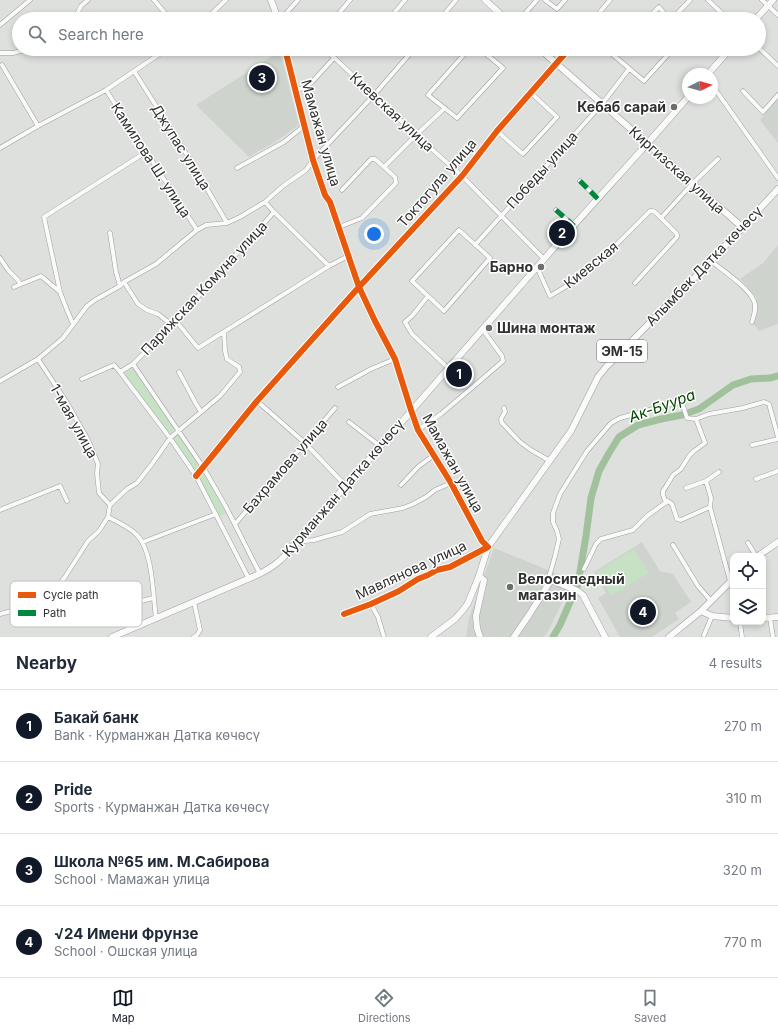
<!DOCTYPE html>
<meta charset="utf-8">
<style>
:root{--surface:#fff;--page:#f6f6f7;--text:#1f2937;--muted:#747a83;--line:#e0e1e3;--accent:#111827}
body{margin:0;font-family:Inter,sans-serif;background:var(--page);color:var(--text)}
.controls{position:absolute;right:12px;bottom:12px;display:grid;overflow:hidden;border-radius:8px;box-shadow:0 2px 6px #0003}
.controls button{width:36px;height:36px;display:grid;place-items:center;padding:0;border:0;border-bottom:1px solid var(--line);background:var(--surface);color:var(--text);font:20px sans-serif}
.compass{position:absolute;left:682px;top:68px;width:36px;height:36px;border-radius:50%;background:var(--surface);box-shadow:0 2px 6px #0003;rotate:84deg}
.you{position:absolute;left:374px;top:234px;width:14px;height:14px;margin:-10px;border:3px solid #fff;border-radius:50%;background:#1a73e8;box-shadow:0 0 0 6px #1a73e833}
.badge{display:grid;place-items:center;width:26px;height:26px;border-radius:50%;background:var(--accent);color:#fff;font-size:13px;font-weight:700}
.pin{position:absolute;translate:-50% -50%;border:2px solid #fff;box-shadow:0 1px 4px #0006}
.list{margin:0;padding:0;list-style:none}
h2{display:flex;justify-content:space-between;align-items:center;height:52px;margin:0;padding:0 16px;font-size:17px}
h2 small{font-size:13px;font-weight:400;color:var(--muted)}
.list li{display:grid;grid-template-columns:26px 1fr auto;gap:12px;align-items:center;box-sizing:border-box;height:72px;padding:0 16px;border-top:1px solid var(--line)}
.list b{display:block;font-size:15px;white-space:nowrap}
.list p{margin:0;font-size:13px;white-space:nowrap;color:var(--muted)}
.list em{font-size:13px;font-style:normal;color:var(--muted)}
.icon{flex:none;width:22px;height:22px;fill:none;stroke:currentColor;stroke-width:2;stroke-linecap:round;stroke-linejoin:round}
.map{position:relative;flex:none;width:778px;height:637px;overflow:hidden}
.search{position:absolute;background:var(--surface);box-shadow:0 2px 6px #0003;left:12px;right:12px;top:12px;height:44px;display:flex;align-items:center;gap:10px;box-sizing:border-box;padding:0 14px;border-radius:22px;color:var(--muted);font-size:15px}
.sheet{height:340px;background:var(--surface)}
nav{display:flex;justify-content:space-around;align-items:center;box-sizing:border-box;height:56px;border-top:1px solid var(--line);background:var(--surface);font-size:11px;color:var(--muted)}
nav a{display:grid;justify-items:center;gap:2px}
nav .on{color:var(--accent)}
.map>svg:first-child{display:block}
.built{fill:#ced3cd}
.green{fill:#c6e1c3}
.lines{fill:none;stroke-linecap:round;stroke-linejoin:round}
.river{stroke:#a1c19d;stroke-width:7}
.street-casing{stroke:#9e9f9d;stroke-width:5}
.secondary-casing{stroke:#9e9f9d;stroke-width:7}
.primary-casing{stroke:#9e9f9d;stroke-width:7}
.street{stroke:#fafafa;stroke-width:4}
.secondary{stroke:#fafafa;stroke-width:6}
.primary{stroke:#fafafa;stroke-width:6}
.quiet{stroke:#00873e;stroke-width:5;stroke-dasharray:10 5;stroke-linecap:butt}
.cycleway-casing{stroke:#fff;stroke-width:8}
.cycleway{stroke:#e8590c;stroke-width:6}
.poi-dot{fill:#6c6e6c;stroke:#fff;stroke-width:1.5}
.labels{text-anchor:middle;stroke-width:3;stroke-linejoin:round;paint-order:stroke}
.shield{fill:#fff;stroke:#6d6e6d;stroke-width:1}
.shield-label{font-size:13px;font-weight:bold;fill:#2f302f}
.poi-label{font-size:14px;font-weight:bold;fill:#2f302f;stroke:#fff;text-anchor:end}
.street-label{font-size:14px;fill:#2f302f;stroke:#fff}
.water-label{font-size:15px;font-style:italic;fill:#034700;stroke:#fff}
.key{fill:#fff;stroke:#c1c1c1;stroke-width:1}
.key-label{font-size:11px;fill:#2f302f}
</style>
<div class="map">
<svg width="778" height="637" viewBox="0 0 778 637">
<rect width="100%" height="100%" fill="#dee0dd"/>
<path class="built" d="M280 51 299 125 278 140 249 157 196 105Z
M778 98V143L760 120Z
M778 245V324L759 331 754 324 758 310 756 297 740 279 763 263Z
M642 542 660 571 673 574 691 602 675 613 679 619 652 637H620L598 598 606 593 594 572Z
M494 548 570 579 565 596 549 630 544 637H466L469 618Z"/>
<path class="green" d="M133 368 175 430 169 434 124 373Z
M179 433 201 467 195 471 172 438Z
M203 472 227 513 219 517 198 478Z
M634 549 649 573 611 596 597 572Z"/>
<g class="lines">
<path class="river" d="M553 637 560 625 578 584 586 536 591 498 599 471 609 453 619 437 638 425 661 419 682 415 699 409 733 385 751 379 770 378 778 376"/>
<defs>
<path id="street" d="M154 0 170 19
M545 0 557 9 565 0
M708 0 728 19
M762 0 778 15
M287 13 294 19
M70 19 77 14 81 6 88 0
M206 19 226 0
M281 19 298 0
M348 19 340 12 350 0
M389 19 405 0
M440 19 456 0
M520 19 537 0
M594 19 610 0
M647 19 659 7 669 19
M672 19 690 0
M0 25 30 0
M759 48 778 66
M325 49 416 135 462 176 544 259
M469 49 428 95 457 118 503 68 480 49
M617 49 612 54 644 81 673 49
M0 53H13L29 49
M331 54 335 49
M488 56 494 49
M2 65 38 126
M134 71 192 163 227 223
M712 85 778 178
M106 90 197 230
M295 91 305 87 312 82 334 58
M743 91 763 112 778 95
M497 131 523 154 557 117 531 93
M0 148 38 126 106 90 167 49
M384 167 416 135 445 108
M237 168 284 142 304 126
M580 181 598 199
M265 202 274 212 329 266
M556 210 574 226
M661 218 692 184 718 159
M339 227 362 218 396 183 395 177 375 159H371L342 190
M459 230 490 258 444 311 412 281Z
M110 233 116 272 120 286
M475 245 602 104 629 69
M0 258 8 270 18 280 20 284
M711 261C722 270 748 287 754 301 757 308 754 315 752 322
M537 267 550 296 570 284 592 264 606 255 650 211H652L655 212 676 233 677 235V237L635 283
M124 282 138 304 147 310 158 314 172 325
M14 287 41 276 60 292 67 310 73 324
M60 292 44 217 146 152
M428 296 412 316 405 322 412 334 448 368
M176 321 198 348 329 266 348 256
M38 359 67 403 88 440 98 464 97 473 99 493 110 505
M133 364 203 467 226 507 260 574
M120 372 133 364 176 321 274 212
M179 372 195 402 201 412
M82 379 114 365 120 372 170 438 196 476 249 579
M0 381 38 359 63 338 87 306 95 300 120 286 124 282 156 264 197 230 206 225 227 223 240 217 265 202 283 186 306 170 313 160 374 95 414 49
M338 387 371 369 395 359
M257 401 305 443 346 486
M504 408 505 412C502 417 499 420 503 424L520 442 531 450 550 461
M349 422 380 446
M418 430 441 414 481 380 503 361 502 356 483 330
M752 445 778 439
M196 476 257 401 359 287 462 176 497 131 569 49
M756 479 778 471
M706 481 711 498 710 507
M401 485 418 467 434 455
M686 488 706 481 719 472
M666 503 663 495V491L667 485 673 475 681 469 689 456 694 451 705 443 696 419
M0 510 60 486 67 501
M108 517C118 522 129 527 137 535 153 551 153 596 156 619
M235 524 335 408
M143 542 216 514
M296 542 314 540 342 532 370 514 403 508 413 504 426 497 435 490 451 483
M748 543 756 556
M673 545 698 586 711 601
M584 569 596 544 601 539 633 530 647 516 668 501 672 504 677 519 681 520 710 507 730 581
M551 580 549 577 555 556 559 539 557 531 553 522V513L560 494 587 451 611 423 620 418 675 403H682L687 418 696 419 709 414 743 408 764 402 769 404 778 437
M194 602 200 630 197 635 194 637
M371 604 378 617 384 637
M118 607 153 598
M0 614 42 603 48 599 65 577 88 541 99 531 108 517 110 505 127 489 137 483 152 464 170 438 220 396 240 372 239 367 227 359 225 351 224 332
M344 614 371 604 399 591 418 579 428 575 437 570 450 567 488 547
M770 618 773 637
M740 622 742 637
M704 635 712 616"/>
<path id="secondary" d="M271 0 278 19
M485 0 506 19
M285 49 313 160 325 195 330 202 359 287 375 321 395 359 411 410 418 430 451 483 482 541 488 547
M540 49 742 227
M758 556 778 542
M479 576 484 580 476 616 477 628 480 637
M701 611 712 616 733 618
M763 618 778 617
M514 637 529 615 551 580 578 591 583 595 605 637
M669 637 701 611 733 579"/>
<path id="primary" d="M756 19 773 0
M708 74 730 49
M112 637 257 575C274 567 285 558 296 542 380 448 462 352 545 258 592 204 641 152 688 97
M431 637 455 619 463 610 468 603 479 576 488 547 571 431 598 377 606 367 711 261 778 189"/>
</defs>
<use href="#street" class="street-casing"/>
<use href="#secondary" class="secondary-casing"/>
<use href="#primary" class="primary-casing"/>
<use href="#street" class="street"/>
<use href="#secondary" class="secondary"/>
<use href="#primary" class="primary"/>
<path class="quiet" d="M580 181 598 199
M556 210 574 226"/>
<defs>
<path id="cycleway" d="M285 49 313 160 325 195 330 202 359 287 375 321 395 359 411 410 418 430 451 483 482 541 488 547 450 567 437 570 428 575 418 579 399 591 371 604 344 614
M196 476 257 401 359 287 462 176 497 131 569 49"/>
</defs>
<use href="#cycleway" class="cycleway-casing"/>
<use href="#cycleway" class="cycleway"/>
</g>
<g class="poi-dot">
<circle cx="674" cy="107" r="4"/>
<circle cx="541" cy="267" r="4"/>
<circle cx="489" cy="328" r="4"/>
<circle cx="510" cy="587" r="4"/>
</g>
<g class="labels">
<rect class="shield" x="597" y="340" width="50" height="22" rx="3"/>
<g class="shield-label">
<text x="622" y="356">ЭМ-15</text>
</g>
<g class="poi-label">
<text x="666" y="112">Кебаб сарай</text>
<text x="533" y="272">Барно</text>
<text x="497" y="333" text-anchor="start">Шина монтаж</text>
<text x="518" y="584" text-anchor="start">Велосипедный<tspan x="518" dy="16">магазин</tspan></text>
</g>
<g class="street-label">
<text transform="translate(392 112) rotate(43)" y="5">Киевская улица</text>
<text transform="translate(321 133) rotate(74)" y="5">Мамажан улица</text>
<text transform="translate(181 147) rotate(58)" y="5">Джупас улица</text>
<text transform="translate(151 160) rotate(57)" y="5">Камилова Ш. улица</text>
<text transform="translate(542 170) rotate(-48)" y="5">Победы улица</text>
<text transform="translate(677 170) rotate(42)" y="5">Киргизская улица</text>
<text transform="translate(437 183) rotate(-49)" y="5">Токтогула улица</text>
<text transform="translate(591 265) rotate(-39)" y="5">Киевская</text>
<text transform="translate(704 266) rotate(-46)" y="5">Алымбек Датка көчөсү</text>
<text transform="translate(204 288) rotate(-47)" y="5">Парижская Комуна улица</text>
<text transform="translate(74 421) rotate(61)" y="5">1-мая улица</text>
<text transform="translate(453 463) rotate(61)" y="5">Мамажан улица</text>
<text transform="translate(285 466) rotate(-49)" y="5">Бахрамова улица</text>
<text transform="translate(343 488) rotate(-49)" y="5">Курманжан Датка көчөсү</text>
<text transform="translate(411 570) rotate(-25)" y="5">Мавлянова улица</text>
</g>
<g class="water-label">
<text transform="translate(662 406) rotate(-20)" y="5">Ак-Буура</text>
</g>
</g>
<rect x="10" y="581" width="132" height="46" rx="6" class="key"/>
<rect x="18" y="592" width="18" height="6" fill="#e8590c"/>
<rect x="18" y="610" width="18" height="6" fill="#00873e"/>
<g class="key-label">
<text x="43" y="599">Cycle path</text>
<text x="43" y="617">Path</text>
</g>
</svg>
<div class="controls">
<button><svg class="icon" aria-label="locate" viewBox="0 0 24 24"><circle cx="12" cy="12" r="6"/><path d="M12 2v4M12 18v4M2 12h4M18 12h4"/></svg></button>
<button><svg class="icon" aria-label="layers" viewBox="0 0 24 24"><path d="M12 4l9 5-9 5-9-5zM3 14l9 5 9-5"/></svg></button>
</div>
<svg class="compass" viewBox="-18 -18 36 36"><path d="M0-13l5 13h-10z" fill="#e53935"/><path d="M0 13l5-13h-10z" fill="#747a83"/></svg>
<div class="you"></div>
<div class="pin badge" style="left:459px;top:374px">1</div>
<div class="pin badge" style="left:562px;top:233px">2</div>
<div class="pin badge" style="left:262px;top:78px">3</div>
<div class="pin badge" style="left:643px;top:612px">4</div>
<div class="search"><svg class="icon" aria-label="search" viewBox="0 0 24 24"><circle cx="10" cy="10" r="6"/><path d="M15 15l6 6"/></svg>Search here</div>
</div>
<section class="sheet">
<h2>Nearby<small>4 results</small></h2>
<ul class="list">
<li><span class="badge">1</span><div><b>Бакай банк</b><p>Bank · Курманжан Датка көчөсү</p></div><em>270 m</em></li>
<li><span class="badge">2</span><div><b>Pride</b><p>Sports · Курманжан Датка көчөсү</p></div><em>310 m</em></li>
<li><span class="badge">3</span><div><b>Школа №65 им. М.Сабирова</b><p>School · Мамажан улица</p></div><em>320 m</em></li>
<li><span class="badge">4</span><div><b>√24 Имени Фрунзе</b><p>School · Ошская улица</p></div><em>770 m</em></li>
</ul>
</section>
<nav>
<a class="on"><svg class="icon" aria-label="map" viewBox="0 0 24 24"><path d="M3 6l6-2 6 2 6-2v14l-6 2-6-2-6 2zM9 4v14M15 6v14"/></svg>Map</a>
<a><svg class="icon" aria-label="directions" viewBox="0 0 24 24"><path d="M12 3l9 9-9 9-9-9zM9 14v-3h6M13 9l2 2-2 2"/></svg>Directions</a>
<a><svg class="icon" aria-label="saved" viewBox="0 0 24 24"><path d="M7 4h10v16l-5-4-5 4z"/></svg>Saved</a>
</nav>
